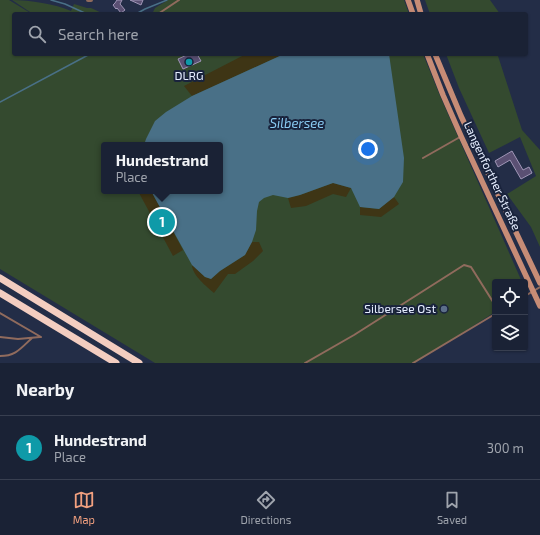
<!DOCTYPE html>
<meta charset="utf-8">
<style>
:root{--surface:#1a2235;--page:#232a3d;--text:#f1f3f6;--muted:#9fa4ad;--line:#383f50;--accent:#f2a07f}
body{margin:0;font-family:"Exo 2",sans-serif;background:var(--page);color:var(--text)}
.controls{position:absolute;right:12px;bottom:12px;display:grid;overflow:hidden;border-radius:4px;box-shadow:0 1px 3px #0004}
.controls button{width:36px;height:36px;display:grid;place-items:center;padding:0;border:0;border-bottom:1px solid var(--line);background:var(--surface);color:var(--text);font:20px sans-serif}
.you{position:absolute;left:368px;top:149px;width:14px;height:14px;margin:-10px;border:3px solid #fff;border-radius:50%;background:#1a73e8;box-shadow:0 0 0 6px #1a73e833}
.badge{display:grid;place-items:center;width:26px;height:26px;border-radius:50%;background:var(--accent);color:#fff;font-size:13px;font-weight:700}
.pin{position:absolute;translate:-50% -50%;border:2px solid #fff;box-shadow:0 1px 4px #0006}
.popup{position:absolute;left:101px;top:142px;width:122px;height:52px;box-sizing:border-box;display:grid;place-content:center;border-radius:4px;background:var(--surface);filter:drop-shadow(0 1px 3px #0005);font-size:13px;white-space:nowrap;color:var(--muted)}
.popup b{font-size:15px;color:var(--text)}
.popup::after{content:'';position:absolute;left:50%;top:100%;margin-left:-8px;border:8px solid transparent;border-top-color:var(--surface)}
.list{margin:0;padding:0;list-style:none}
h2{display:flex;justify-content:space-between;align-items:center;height:52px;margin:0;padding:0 16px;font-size:17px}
h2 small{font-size:13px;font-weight:400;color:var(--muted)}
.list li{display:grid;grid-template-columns:26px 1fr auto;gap:12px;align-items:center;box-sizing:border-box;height:64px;padding:0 16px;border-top:1px solid var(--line)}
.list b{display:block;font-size:15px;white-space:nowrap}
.list p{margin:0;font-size:13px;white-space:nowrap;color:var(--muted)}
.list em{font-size:13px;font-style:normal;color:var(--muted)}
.icon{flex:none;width:22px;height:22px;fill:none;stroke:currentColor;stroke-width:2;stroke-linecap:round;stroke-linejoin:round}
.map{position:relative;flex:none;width:540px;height:363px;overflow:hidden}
.search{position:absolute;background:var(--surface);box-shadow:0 1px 3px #0004;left:12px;right:12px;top:12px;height:44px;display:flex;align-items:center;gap:10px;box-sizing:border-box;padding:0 14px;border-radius:4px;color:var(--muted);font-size:15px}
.sheet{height:116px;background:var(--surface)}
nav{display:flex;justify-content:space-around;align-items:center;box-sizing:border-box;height:56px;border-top:1px solid var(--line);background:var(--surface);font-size:11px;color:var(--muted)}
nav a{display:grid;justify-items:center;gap:2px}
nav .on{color:var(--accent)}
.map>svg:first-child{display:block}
.green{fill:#344a2f;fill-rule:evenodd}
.sand{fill:#3e3515}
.water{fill:#497087}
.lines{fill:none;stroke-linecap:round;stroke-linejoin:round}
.stream{stroke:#497087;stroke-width:1.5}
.building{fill:#5a5073;stroke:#a096b7}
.lane{stroke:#906b5d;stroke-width:2}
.street{stroke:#906b5d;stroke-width:4}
.secondary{stroke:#c78c76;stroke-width:5.5}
.highway{stroke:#f3cdc0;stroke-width:7}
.culture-dot{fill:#0f9aa8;stroke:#19233c;stroke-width:1.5}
.service-dot{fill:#5c6f8a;stroke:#19233c;stroke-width:1.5}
.labels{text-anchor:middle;stroke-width:4;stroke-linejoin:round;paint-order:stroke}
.poi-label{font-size:12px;fill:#e6eeff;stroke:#19233c}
.street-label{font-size:12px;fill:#e6eeff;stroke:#19233c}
.water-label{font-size:13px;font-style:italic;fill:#89cbf3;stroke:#19233c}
</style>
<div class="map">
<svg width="540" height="363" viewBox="0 0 540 363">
<rect width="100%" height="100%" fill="#232d47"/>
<path class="green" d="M0 0H9L32 14H14V54H423L440 96 522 282H495V312L415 363H155L0 269ZM104 145H220V191H104Z
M12 0C30 0 55 4 71 11L74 4 87 8H91L104 14H33Z
M168 0H404L409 14H152L155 8Z
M425 0H490L500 14H430Z
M446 54H499L498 56 522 130 540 150V247L531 227 507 194 536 176 520 137 489 153 459 88Z"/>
<path class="sand" d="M246 54H284L192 96 184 86Z
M333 183 351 188 346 197 333 194 306 206 291 208 288 198 300 195Z
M138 191H151L183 250 173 256Z
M394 197 399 204 381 217 360 215V207L379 209Z
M252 242H259L263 251 253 261 235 274H228L214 293C207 287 192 275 192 265L205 277 211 279 220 271 245 255Z"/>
<path class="water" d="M284 54H389L404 158 403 182 394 197 379 209 360 207 351 188 333 183 300 195 288 198 273 195 264 198 259 202 257 211 256 230 252 242 245 255 220 271 211 279 205 277 192 265 151 191H220V145H144L146 139 155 121 166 112 192 96Z"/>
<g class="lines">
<path class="stream" d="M51 0 65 4 87 14
M136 14 145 9 167 0
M0 102 90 54"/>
</g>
<path class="building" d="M117 0H122L120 4 125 10 121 13 117 8 116 9 113 5 115 3Z
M130 0H143L141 5Z
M189 54H197L201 61 183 69 178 59Z
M512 151 523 170 529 167 532 173 521 179 510 160 498 167 495 161Z"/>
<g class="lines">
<path class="lane" d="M158 14 179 0
M423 158 460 137
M525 296 540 287
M0 313 41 337
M0 337 18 339 40 337
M0 356C16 356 21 348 32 338
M305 363 354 335 464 265 471 267 495 305
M413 363 495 314"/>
<path class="street" d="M88 0H91"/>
<path class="secondary" d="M408 0 413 14
M417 0 421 14
M427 54 443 95 461 136 540 306
M435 54 461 116 540 283"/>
<path class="highway" d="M0 278 139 363
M0 293 116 363"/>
</g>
<circle class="culture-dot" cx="189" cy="62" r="4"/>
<circle class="service-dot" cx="444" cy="309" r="4"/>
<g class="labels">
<g class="poi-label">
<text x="189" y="80">DLRG</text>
<text x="436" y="313" text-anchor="end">Silbersee Ost</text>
</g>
<g class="street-label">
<text transform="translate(492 176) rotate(65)" y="4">Langenforther Straße</text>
</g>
<g class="water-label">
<text x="297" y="128">Silbersee</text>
</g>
</g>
</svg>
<div class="controls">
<button><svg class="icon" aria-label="locate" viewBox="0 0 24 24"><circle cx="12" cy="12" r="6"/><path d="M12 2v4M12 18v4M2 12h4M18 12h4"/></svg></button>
<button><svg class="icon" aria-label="layers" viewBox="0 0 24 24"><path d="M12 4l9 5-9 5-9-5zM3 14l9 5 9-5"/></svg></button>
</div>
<div class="you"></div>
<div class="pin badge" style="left:162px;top:222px;background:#0f9aa8">1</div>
<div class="popup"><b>Hundestrand</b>Place</div>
<div class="search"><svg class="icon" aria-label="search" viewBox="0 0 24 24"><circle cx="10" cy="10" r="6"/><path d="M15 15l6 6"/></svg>Search here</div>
</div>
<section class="sheet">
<h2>Nearby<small></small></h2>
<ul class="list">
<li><span class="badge" style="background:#0f9aa8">1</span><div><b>Hundestrand</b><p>Place</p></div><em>300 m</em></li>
</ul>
</section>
<nav>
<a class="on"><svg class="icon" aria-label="map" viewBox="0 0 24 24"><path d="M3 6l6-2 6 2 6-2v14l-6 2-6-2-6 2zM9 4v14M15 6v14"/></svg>Map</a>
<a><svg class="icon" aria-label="directions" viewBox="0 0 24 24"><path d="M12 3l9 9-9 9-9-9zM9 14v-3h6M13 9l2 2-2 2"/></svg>Directions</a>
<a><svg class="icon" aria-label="saved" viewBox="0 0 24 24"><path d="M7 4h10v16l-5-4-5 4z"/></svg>Saved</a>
</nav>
